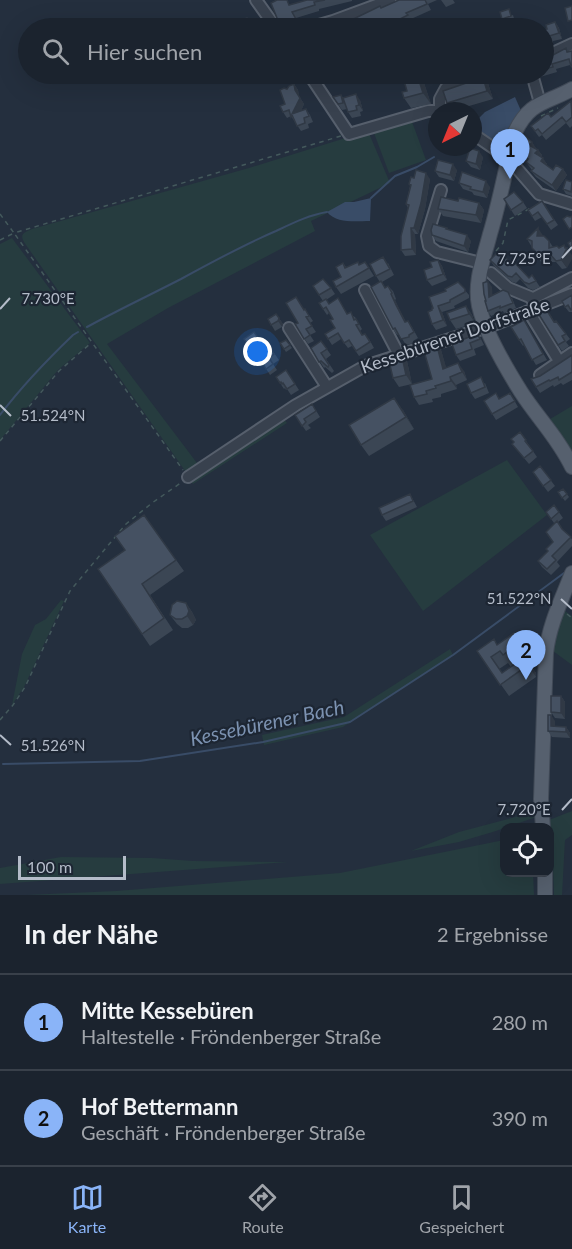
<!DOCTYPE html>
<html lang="de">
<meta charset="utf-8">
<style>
:root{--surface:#1b232e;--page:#282f3a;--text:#f1f3f6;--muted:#a0a4aa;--line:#39404a;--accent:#8ab4f8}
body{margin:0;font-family:Lato,sans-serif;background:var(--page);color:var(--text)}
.controls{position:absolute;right:18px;bottom:18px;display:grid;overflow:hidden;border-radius:12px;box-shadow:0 6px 24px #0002}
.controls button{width:54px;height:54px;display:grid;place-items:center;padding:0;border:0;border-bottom:2px solid var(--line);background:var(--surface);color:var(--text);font:30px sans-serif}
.compass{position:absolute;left:428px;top:102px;width:54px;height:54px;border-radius:50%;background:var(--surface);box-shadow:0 6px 24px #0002;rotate:223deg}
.scale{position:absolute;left:18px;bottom:15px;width:108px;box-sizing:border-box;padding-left:6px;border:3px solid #b4bcc9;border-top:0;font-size:16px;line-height:21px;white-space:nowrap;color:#b4bcc9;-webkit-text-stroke:4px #1d2633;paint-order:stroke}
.you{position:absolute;left:258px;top:352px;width:21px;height:21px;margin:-15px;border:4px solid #fff;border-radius:50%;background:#1a73e8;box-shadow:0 0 0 9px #1a73e833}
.badge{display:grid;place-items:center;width:39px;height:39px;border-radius:50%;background:var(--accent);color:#111;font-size:20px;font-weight:700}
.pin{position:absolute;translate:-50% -50px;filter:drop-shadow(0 2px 3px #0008)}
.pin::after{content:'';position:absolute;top:32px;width:21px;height:18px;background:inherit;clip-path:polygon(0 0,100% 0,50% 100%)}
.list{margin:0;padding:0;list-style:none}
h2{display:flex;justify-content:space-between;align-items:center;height:78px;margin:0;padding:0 24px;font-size:26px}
h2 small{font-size:20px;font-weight:400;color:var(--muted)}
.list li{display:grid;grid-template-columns:39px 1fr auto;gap:18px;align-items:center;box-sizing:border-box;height:96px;padding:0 24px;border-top:2px solid var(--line)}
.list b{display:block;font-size:22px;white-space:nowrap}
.list p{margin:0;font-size:20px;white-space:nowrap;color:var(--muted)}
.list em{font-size:20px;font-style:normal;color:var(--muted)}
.icon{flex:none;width:33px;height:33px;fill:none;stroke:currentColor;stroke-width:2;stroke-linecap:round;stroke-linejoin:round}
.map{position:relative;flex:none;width:572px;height:895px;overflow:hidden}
.search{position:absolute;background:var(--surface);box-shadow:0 6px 24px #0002;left:18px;right:18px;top:18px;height:66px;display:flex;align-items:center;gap:15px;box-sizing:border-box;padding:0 21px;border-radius:33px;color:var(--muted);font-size:22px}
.sheet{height:270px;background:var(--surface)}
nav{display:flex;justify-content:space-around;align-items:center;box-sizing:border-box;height:84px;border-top:2px solid var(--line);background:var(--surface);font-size:16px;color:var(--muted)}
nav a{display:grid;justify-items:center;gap:3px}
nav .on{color:var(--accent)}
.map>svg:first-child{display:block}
.green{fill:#263c3f}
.water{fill:#394c67}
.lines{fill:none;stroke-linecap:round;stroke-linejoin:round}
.stream{stroke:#394c67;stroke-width:2}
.minor-casing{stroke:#565f6c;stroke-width:14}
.major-casing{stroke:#414a57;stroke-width:16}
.path{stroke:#44595c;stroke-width:1.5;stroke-dasharray:4.5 4.5;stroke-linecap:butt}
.minor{stroke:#38414e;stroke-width:10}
.major{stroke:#56606e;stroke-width:14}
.wall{fill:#3b4654}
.shaded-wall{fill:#303945}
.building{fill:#455162;stroke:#303945;stroke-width:1.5}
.ticks{fill:none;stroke:#b4bcc9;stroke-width:2}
.labels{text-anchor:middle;stroke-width:4.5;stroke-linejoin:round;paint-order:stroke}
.street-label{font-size:18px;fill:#b4bcc9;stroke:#1d2633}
.water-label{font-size:20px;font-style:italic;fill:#7c92b1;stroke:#1d2633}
.ticks-label{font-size:15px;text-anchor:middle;fill:#b4bcc9;stroke:#1d2633;stroke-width:4.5;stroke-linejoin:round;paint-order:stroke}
</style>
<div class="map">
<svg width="572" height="895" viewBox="0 0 572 895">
<rect width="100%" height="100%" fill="#242f3e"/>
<path class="green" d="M411 119 426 160 389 173 374 133Z
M368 131 390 183 311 221 315 231 168 308 107 344 200 467 188 475 26 245C19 235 22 233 32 229L249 168Z
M12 238 90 343 58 370 0 440V244Z
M572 406V460L545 422Z
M282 417 287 423 193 484 189 478Z
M507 460 547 515 423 611 370 535Z
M61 600 64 601 24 687 12 705 22 654 35 625 46 619Z
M562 609 572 616V665L549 648Z
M450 649 453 655 343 727 264 745 262 735 344 717Z
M538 808 539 816 496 831 459 842 411 851 459 832 519 816Z
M572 811V835L565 840 562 895H554L552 833 549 820Z
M504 840V872L533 873 534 895H26L116 891 340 873Z
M61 857 152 858 193 861 288 862 0 884V868Z"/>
<path class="water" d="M515 97 522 113 503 146 496 148 476 132 475 122 485 112Z
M371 198 370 221C356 221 337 224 327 212L345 202H354Z"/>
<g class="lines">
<path class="stream" d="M371 198 395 176 417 167 434 157
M87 327C118 310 150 295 181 279 212 262 243 245 276 231 293 223 309 215 327 212
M0 415C22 386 47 360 73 335L78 332
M3 764 140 761 263 742 350 722 453 655 564 573"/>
<defs>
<path id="minor" d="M256 0 276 28
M319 25 333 21
M336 28 333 21 390 0
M544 57 572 44
M309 74 349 134 428 111H440
M532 74 540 103
M440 111V99L446 88 464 81
M473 134 508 158 539 194 572 204
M441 190 427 236 429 246 437 252 481 263
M491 273 508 288 530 297 539 308
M365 290 399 355
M532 299 572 278
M529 312 559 361
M289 328 327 387
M540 375 572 353
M188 477 296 405 365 366 491 326 572 294"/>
<path id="major" d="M572 89C545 104 530 101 515 132 506 166 500 201 490 234 484 258 474 281 479 306 485 333 506 368 521 392 537 417 559 439 572 467
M543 828 541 799 546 653C549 625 562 599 572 573
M545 872V895"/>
</defs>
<use href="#minor" class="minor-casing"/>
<use href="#major" class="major-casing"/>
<path class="path" d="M541 116 558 108
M0 214 14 233 341 136
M0 240 14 233 183 470
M496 251 503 243 508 220 529 209 530 204
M0 441 59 371 91 343
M567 614 572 618
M0 720 13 705 25 687 70 591 126 524 152 503 182 482
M550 837V862"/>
<use href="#minor" class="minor"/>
<use href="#major" class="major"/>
</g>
<path class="wall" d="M307 0H352V1L319 9V11L296 18 302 28H281L290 5Z
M399 0H437L428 4 431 10 411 19 412 22 398 28 396 26 391 28H345L382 8Z
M441 0H453L455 3 446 7Z
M513 15 515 22 506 25 502 19Z
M555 22 559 28 562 39 553 41V43L543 49V30L547 29Z
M566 48 569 52 572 51V68L570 65 556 69 557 72 540 77 538 74H543V57L553 55Z
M267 74H285L286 77 272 82Z
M317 74H333L334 76 323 81Z
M402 74H421L431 104 411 108 404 98 407 91Z
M473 74H485L493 99 452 111 447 103 472 81 474 78Z
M294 84 298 90 299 96 304 104 301 111 306 109 310 115 313 122 308 124 309 128 301 131 291 116 287 118 283 112 287 89Z
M341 95 344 99 360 100 363 111 360 112 361 116 352 118 348 112 347 109 342 110 333 97Z
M572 102V126L570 128 566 123 546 140 542 135 539 137 531 126 551 117Z
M532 142 535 148 538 150 542 155 541 157 547 164 546 165 553 170 563 169 567 175 556 191 536 177 531 171 532 170 526 162 527 161 517 147Z
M483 157 480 170 471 167 466 161Z
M457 170 454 181 439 177 435 171Z
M414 178 430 179 425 209 418 234H415L416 255 405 256 401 250 408 208 406 204 410 186 409 184Z
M572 182V196L566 194 563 189Z
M459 183 490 187 487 198 474 195 472 192 463 189Z
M504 199 523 202 527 208 515 216Z
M458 201 479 203 484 210 481 223 443 216 438 209Z
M542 201 558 225 551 230 542 217 535 221 528 210Z
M447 228 448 230 471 241 468 252 436 241 432 235Z
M543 236 549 241 567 268 562 269 556 262H541L527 239Z
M438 260 442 266 447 280 432 286 427 280 432 267Z
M490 260 511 263 529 278 532 275 540 287 533 290 528 288 520 279 516 283 512 282 494 266Z
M365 262 374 276 341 294 336 287 341 277 343 263 346 267 360 265Z
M388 263 394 275 382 282 385 287 388 286 393 291 396 299 395 300 400 311 406 322 408 321 412 327 418 338 413 341 414 343 406 345 399 334 397 335 393 329 380 282 376 276Z
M458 282 469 295V298L454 306 455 308 442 312 447 326 436 330 432 324 433 308 446 291Z
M313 286 331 288 335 294 326 300 329 304 355 317 362 329 360 331 363 335 369 339 374 348 359 356 352 346 348 348 341 339 332 345 325 334 335 328 333 319 329 313 327 315 323 309V301Z
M492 287V295L512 298 516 308 504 313 503 311 491 316 488 311 486 301Z
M572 295V312H569L565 307Z
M466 306 472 315 475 323 456 329 450 320Z
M305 309 313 321 310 323 316 332 310 335 314 341 308 344 295 324 298 323Z
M276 314 283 324 282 327 275 331 268 319Z
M550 314 554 322 556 321 570 339 566 342 569 346 562 351 558 345Z
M524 320 547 360 536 365 524 345 523 346 519 340Z
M480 337 484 345 474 349 476 355 460 361 456 355 452 344Z
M244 339 266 349 270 347 279 360 273 364 277 370 270 375 258 356 256 357Z
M286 340 292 348 286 352 280 343Z
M321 341 331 355 326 359 334 371 332 373 325 367 324 368 311 348Z
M441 350 446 368 464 371 467 380 456 385 457 389 441 394V397L432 399 433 402 419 405 414 397 432 379Z
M572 355V380L563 385 561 383 554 387 553 385 540 393 536 387 540 376Z
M385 360 407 361 412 384 399 387 393 378 390 366Z
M286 370 299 390 291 395 287 389 286 390 285 388 284 389 276 377Z
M485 383 489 393 475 399 471 393Z
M510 393 518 407 496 420 484 401 500 399Z
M312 404 320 417 308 425 311 428 306 431 295 415Z
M403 410 414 429 369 456 361 445Z
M520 432 537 457 529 464 512 444Z
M540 466 555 486 548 492 533 472Z
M563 489 569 497 565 501 558 492Z
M410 494 417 507 386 521 382 515Z
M554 505 563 518 558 522 563 530 572 539V546L557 562 560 566 551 575 542 567 538 561 548 551 546 549 553 542 554 523 546 512Z
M144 515 184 571 150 595 173 630 150 646 98 569 125 550Z
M186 603 192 612 196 620 193 625 188 628H182L177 624 170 615Z
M514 633 529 654 511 667 508 663 499 669 502 673 525 657 536 673V677L509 696 477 651 497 645Z
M561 696 565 702V719L555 718 551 712Z
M555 721V726L566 727 570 733V738L552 737 548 731Z"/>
<path class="shaded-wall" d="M555 22 559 28 562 39 559 33Z
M417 74H421L431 104 423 93Z
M482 74H485L493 99 487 91Z
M294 84 298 90 299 96 304 104 297 120 292 114 295 90Z
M356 94 360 100 363 111 359 105Z
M532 142 536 148 534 151 529 145Z
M538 150 542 155 539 159 535 153Z
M479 151 483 157 480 170 476 164Z
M543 158 547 164 545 167 541 161Z
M453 164 457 170 454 181 450 175Z
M563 169 567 175 556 191 552 185Z
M426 173 430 179 425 209 418 234 414 228Z
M486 181 490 187 487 198 483 192Z
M479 203 484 210 481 223 476 215Z
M411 228 415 234 416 255 412 249Z
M538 228 544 237 537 236Z
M467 235 471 241 468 252 464 246Z
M564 245 572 255V259L567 268 561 260Z
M438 260 442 266 447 280 443 274Z
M488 281 492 287 493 302 489 297Z
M391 294 395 300 409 328 396 305Z
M438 306 442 312 447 326 443 320Z
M466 306 472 315 475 323 469 314Z
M279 318 283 324 282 327 278 321Z
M436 342 441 350 449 377 443 369Z
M401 352 407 361 412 384 406 375Z
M458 363 464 371 467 380 462 372Z
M450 377 456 385 457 389 451 381Z
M394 398 403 410 414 429 406 417Z
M186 603 192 612 196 620 193 625 187 616Z
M528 661 536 673V677L528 665Z
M561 696 565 702V719L561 713Z
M551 715 555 721V732L551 726Z
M566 727 570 733V738L566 732Z"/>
<path class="building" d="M277 0H287L289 5 307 0H325L314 2 315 5 292 12 301 28H288L287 27 281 28 271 3Z
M399 0H425L427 4 406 13 408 15 394 22 392 19 374 28H370L368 25 361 28H345L343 24 374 9 380 6 381 8Z
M572 6V20L568 21 565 8Z
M509 9 511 16 502 19 500 12Z
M247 18 251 27 249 28H236L234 23Z
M532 22 534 28H523L522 25Z
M555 22 559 33 549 36V38L543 41V30L547 29 546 25Z
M566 48 567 52 572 51V66H571L569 59 552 64 553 67 543 69V57L553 55Z
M267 74H276L268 76Z
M402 74H417L423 93 404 98 402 92 407 91Z
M473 74H482L487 91 447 103 443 91 472 81 471 79 474 78Z
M294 84 295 90 300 98 292 114 306 109 309 116 304 118 305 123 297 126 292 115 291 117 289 110 283 112 280 106 285 104 280 90 284 88 287 89 289 86Z
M356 94 359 105 356 106 357 110 348 112 343 98Z
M341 95 343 103 338 104 333 97Z
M571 101 572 117 566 122 562 117 542 134 538 129 535 131 531 126 548 113 551 117Z
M525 136 532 142 529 145 538 150 535 153 543 158 541 161 553 170 556 165 563 169 552 185 531 171 534 168 526 162 528 159 521 154 523 151 517 147Z
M470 148 479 151 476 164 466 161Z
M438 160 453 164 450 175 435 171Z
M416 170 426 173 421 203 414 228H411L412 249 401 250V236L409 205 406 204 411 185 409 184 411 177 414 178Z
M462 172 486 181 483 192 470 189 471 187 459 183Z
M566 180 572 182 571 192 563 189Z
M514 192 523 202 511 210 504 199Z
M441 197 458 201 459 198 479 203 476 215 438 209Z
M542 201 554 220 547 224 538 212 532 216 528 210Z
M567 216 570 217 572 216V227L569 229 563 219Z
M433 224 447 228 446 229 467 235 464 246 432 235 431 230Z
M538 228 537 236H544L549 241V248L557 246 559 248 564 245 565 248H567L561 260 556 261 550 254 535 253V251L532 248V241L527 239Z
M572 240V250L568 243Z
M499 251 511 263 513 261 529 278 532 275 536 281 529 284 524 282 516 273 512 277 508 276 490 260Z
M383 257 390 269 376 276 370 264Z
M438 260 443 274 427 280 424 270 432 267 430 262Z
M358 262 359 265 365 262 369 268 336 287 333 281 341 277 336 267 343 263 345 268Z
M323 279 331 288 319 295 313 286Z
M381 281 385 288 388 286 392 293 391 294 396 305 405 322 408 321 414 332 409 335V337L401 339 395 328 393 329 371 287Z
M488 281 489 297 503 290 508 292 513 303 500 308V306L488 311 485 301H486L484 294 483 283Z
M458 282 465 289V292L450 300V302L438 306 443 320 432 324 428 312 432 310V308H433L429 297 446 291 445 289Z
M572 295V309L571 310 568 305 565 307 562 301Z
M296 297 304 310 305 309 309 316 306 317 312 326 306 329 310 335 304 339 295 324 298 323 286 303Z
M338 298 347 314 351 312 354 320 356 319 359 324 356 325 362 335 365 334 370 342 356 351 349 340 344 343 338 333 328 339 325 334 335 328 330 320 333 319 326 307 323 309 319 303 326 299 329 304Z
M466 306 469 314 450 320 447 313Z
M546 309 554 322 556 321 566 334 562 336 565 341 558 345 538 313Z
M276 314 279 318 278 321 271 325 268 319Z
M524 320 543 354 532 360 521 339 519 340 511 327Z
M476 331 480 339 470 343 472 349 456 355 452 344 469 337 468 334Z
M254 332 266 350 270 347 274 354 269 358 273 364 266 369 254 349 252 351 244 339Z
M286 340 290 345 284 349 280 343Z
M321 341 327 349 321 353 329 365 328 367 321 361 319 362 311 348Z
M436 342 443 369 458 363 462 372 450 377 451 381 435 386 436 388 426 391 427 394 414 397 410 385 432 379 424 351H426L425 345Z
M401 352 406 375 393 378 389 361 385 360V357Z
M572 355V372L559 380 558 377 550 381 549 380 536 387 531 379 540 376Z
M286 370 295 384 287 389 283 383 282 384 281 382 280 383 276 377Z
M481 377 485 387 471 393 467 384Z
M496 393 499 399 510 393 515 401 492 414 484 401Z
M394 398 406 417 361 445 349 425Z
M312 404 316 411 304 419 306 422 302 426 295 415Z
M520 432 526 440 525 441 533 451 524 458 512 444 514 442 511 439Z
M540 466 551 480 543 486 533 472Z
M563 489 567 494 562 498 558 492Z
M410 494 413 501 382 515 379 508Z
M554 505 559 512 551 519 546 512Z
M144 515 176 560 142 584 164 618 142 634 98 569 125 550 115 536Z
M557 521 562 529 571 537 552 556 556 560 547 569 538 561 548 551 546 549 553 542 546 532Z
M177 601 186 603 189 611 187 616 182 619H176L170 615 172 605Z
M514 633 520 642 503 655 500 651 491 657 502 673 525 657 528 661V665L500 685 477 651 494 639 497 645Z
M551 696H561V713L551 712Z
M548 715H551V726L566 727V732L548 731Z"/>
<path class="ticks" d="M562 258 572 247M0 309 10 298M0 405 11 416M561 599 572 609M0 735 11 745M562 810 572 799"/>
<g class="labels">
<g class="street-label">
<text transform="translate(455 336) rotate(-19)" y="6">Kessebürener Dorfstraße</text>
</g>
<g class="water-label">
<text transform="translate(267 723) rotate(-12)" y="7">Kessebürener Bach</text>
</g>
</g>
<g class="ticks-label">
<text x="524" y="264">7.725°E</text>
<text x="48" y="304">7.730°E</text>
<text x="53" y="421">51.524°N</text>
<text x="519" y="604">51.522°N</text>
<text x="53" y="751">51.526°N</text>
<text x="524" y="815">7.720°E</text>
</g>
</svg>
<div class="controls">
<button><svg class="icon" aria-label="locate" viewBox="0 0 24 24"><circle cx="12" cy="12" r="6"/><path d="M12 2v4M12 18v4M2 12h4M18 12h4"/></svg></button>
</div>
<svg class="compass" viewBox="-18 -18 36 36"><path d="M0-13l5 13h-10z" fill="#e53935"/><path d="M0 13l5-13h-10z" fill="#a0a4aa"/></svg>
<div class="scale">100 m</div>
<div class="you"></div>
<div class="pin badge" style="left:510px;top:179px">1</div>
<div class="pin badge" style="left:526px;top:680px">2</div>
<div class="search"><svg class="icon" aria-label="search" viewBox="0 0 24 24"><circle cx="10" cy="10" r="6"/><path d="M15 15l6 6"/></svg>Hier suchen</div>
</div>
<section class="sheet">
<h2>In der Nähe<small>2 Ergebnisse</small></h2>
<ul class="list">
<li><span class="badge">1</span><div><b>Mitte Kessebüren</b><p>Haltestelle · Fröndenberger Straße</p></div><em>280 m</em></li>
<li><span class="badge">2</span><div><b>Hof Bettermann</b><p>Geschäft · Fröndenberger Straße</p></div><em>390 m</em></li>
</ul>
</section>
<nav>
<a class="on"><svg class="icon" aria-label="map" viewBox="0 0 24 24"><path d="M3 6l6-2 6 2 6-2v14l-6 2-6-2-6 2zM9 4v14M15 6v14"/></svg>Karte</a>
<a><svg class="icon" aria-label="directions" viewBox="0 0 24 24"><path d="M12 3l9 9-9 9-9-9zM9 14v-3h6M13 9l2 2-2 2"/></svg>Route</a>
<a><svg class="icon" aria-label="saved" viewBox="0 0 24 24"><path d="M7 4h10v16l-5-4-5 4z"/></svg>Gespeichert</a>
</nav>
